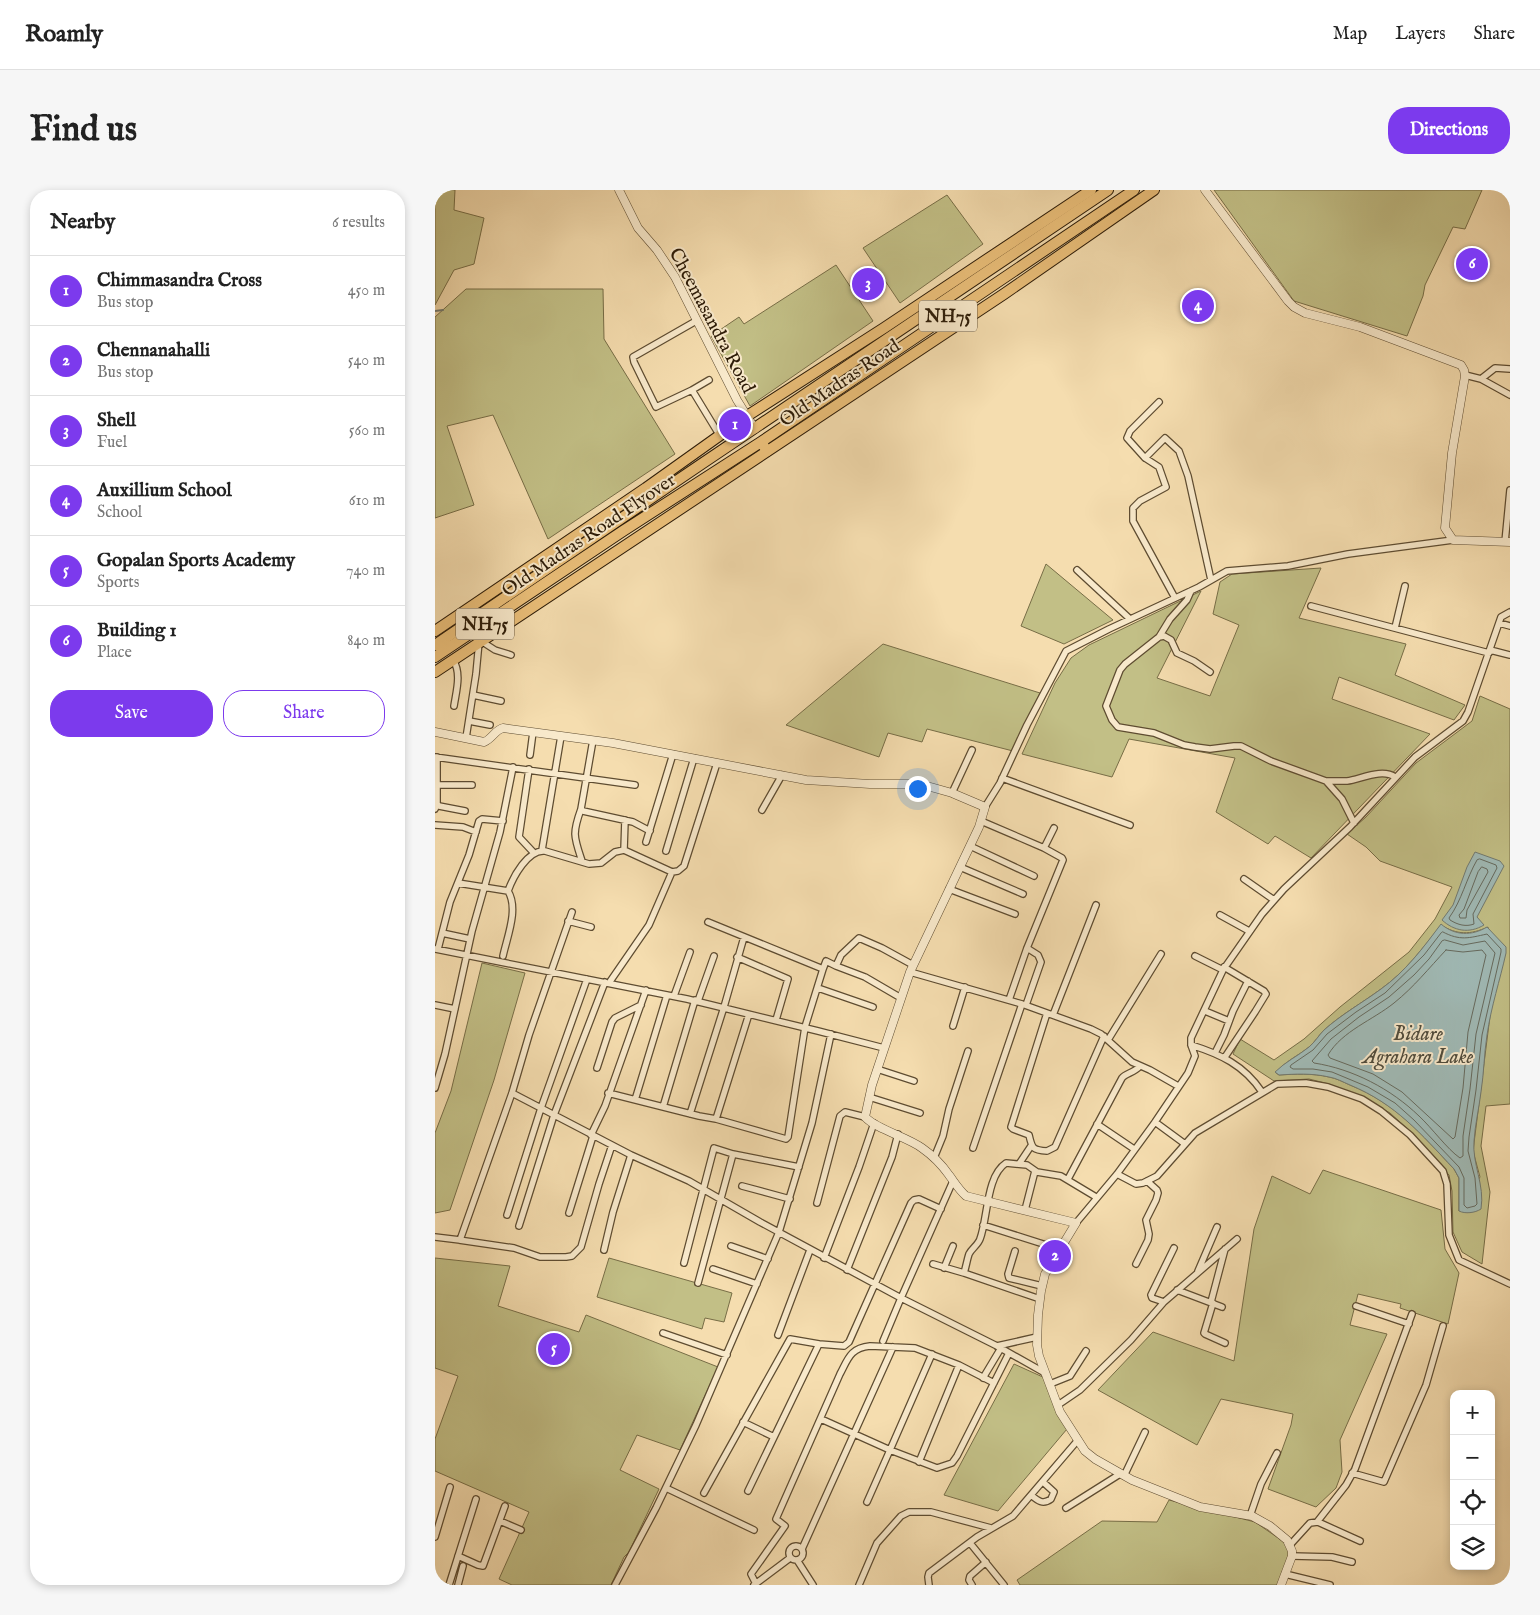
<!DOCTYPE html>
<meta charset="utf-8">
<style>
:root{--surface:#fff;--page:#f6f6f6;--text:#222;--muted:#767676;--line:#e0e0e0;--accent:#7c3aed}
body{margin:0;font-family:"IM FELL English",serif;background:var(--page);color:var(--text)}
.controls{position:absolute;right:15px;bottom:15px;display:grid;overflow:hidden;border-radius:10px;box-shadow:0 2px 8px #0003}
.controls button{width:45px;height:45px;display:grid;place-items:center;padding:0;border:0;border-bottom:1px solid var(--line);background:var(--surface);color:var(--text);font:25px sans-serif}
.you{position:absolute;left:482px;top:598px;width:18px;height:18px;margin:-12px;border:4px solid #fff;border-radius:50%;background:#1a73e8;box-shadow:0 0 0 8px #1a73e833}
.badge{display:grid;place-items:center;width:32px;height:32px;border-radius:50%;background:var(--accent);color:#fff;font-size:16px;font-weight:700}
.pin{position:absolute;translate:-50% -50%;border:2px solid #fff;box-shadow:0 1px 5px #0006}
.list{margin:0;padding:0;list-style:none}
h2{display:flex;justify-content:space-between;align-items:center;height:65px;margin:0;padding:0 20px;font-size:21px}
h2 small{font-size:16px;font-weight:400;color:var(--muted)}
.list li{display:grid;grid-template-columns:32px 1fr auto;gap:15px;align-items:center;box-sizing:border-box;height:70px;padding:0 20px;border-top:1px solid var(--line)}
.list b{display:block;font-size:19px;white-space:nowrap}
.list p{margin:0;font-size:16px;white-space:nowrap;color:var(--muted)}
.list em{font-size:16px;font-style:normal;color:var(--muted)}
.actions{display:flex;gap:10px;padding:15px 20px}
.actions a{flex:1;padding:11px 0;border:1px solid var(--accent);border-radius:20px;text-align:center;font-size:18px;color:var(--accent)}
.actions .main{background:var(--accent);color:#fff}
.icon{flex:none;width:28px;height:28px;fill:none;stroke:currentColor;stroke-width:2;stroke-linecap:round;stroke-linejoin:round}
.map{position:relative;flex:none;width:1075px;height:1395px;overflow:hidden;border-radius:20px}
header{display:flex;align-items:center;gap:30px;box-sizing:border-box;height:70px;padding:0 25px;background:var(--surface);border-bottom:1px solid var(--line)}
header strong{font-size:24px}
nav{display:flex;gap:28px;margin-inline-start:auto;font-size:18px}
.intro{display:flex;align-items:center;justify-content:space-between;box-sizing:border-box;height:120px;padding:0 30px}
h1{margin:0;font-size:35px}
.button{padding:12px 22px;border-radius:20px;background:var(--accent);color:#fff;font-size:18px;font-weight:700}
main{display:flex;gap:30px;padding:0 30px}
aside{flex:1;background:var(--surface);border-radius:20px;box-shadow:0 2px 8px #0003}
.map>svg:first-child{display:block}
.green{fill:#c2bf86;stroke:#776d46;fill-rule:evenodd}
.water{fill:#a0bab6;stroke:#727a70}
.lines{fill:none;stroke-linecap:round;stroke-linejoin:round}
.shore{stroke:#666a5e;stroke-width:1}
.stream{stroke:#727a70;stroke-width:2}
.minor-casing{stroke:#5e4c31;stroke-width:8}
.tertiary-casing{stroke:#5e4c31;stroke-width:9}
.primary-casing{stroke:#2c1b07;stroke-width:12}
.trunk-casing{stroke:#2c1b07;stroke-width:12}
.minor{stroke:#f8e9cb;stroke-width:5.5}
.tertiary{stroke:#f8e9cb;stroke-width:8}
.primary{stroke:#eabe78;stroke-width:10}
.trunk{stroke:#eabe78;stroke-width:10}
.labels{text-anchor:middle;stroke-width:4;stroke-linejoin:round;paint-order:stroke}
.shield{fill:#f8e9cb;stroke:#695942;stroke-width:1}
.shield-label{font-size:18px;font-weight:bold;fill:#2c1b07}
.street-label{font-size:19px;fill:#2c1b07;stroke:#f8e9cb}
.water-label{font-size:20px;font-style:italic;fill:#4f4b3c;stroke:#f8e9cb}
</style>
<header>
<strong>Roamly</strong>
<nav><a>Map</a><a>Layers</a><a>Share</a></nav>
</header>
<div class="intro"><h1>Find us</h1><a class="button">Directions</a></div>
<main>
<aside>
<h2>Nearby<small>6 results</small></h2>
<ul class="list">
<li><span class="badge">1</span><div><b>Chimmasandra Cross</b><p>Bus stop</p></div><em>450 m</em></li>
<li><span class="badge">2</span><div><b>Chennanahalli</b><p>Bus stop</p></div><em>540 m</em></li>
<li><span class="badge">3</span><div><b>Shell</b><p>Fuel</p></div><em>560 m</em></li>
<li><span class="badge">4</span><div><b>Auxillium School</b><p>School</p></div><em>610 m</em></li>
<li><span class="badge">5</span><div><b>Gopalan Sports Academy</b><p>Sports</p></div><em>740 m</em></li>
<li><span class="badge">6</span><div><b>Building 1</b><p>Place</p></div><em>840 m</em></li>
</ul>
<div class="actions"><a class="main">Save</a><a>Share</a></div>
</aside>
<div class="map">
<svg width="1075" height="1395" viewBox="0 0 1075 1395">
<rect width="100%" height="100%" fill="#f5ddaf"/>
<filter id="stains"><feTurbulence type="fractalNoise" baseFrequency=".004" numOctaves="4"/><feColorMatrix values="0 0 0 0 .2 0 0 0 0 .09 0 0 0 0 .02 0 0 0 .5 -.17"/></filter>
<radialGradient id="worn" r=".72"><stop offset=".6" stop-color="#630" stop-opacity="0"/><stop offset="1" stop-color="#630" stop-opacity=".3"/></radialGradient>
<path class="green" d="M0 0H20L19 20 49 28 39 74 19 80 0 115Z
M779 0H1047L1030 39 1018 37 990 95 988 106 972 146 859 111Z
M512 5 548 54 465 113 428 58Z
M401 75 438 131 315 216 276 146 304 127 309 134Z
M31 99H168L169 149 240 264 113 349 58 225 12 236 39 315 0 328V127Z
M611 374 678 430 629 454 586 436Z
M886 378 864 428 971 454 960 485 1030 515 1019 530 904 487 897 509 995 544 876 668 840 646 833 654 781 622 800 568 694 549 677 587 587 564 620 493 636 468 654 455 766 401 722 488 775 506 804 435 778 424 785 392 797 384Z
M448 454 605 503 578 561 492 539 487 552 453 543 444 567 351 535Z
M1045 506 1075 519V914L1051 916 1046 956 1055 1002 1047 1074 1027 1062 1018 1042 1017 1001 1014 985 975 941 955 923 928 907 894 894 874 889 839 891 798 864 805 849 839 870 869 849 905 817 974 762 1000 729 1017 697 945 671 931 657 912 644 931 627 981 573 1037 531ZM1006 735C1022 745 1035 745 1053 737L1055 826 1038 961 1045 987 1024 1021V988L1019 979C986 944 962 914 915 895 908 892 901 888 894 887 877 883 860 884 844 885L841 883C850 871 863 866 874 857 880 852 884 845 889 840 907 824 927 813 946 799 970 782 988 758 1006 735Z
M47 773 90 783 59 890 15 1020 0 1023V943L16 901Z
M888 980 1006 1020 1010 1059 1024 1083 1013 1134 965 1118 966 1114 923 1104 915 1135 952 1144 905 1250 907 1282 901 1298 881 1317 833 1299 856 1235 858 1224 786 1209 762 1255 663 1200 718 1142 799 1171 819 1039 837 986 875 1004Z
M0 1068 75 1076 63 1116 144 1142 151 1125 283 1177 245 1260 202 1245 185 1280 224 1299 194 1362 189 1367 176 1395H77L64 1389 94 1322 0 1281V1249L23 1186 0 1178Z
M174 1068 297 1103 289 1132 270 1128 267 1139 162 1107Z
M579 1174 610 1188 632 1239 563 1321 509 1305Z
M734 1310 820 1332 849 1352 855 1361 843 1395H585L582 1390 667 1331 722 1332Z"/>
<path class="water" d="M1040 662 1065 671 1069 676 1042 727 1049 735C1034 744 1019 741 1007 730L1018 715 1032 677Z
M1006 734C1020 746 1037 746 1052 737L1071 757V763C1065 790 1056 817 1052 845 1049 864 1049 883 1046 902 1044 918 1040 935 1039 951 1037 974 1050 995 1046 1019 1040 1023 1030 1024 1024 1021V988L1019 979C986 944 961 914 915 895 908 892 901 888 894 887 877 883 860 884 844 885L840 882C850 872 863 866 874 857 880 852 884 845 889 840 907 824 927 813 946 799 970 782 988 758 1006 734Z"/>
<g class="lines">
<path class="shore" d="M1045 669 1061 675 1062 678 1038 724 1039 734C1031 737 1023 735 1015 730L1014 728C1027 710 1031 689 1042 670Z
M1047 677 1052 679 1053 682 1032 720 1031 728H1025L1024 725 1029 719 1043 682Z
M1008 742C1025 751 1034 748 1052 744L1066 759V762L1047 845 1041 900 1034 947 1033 961 1040 988 1042 1014 1040 1016 1032 1018 1029 1015V988L1024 977 979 930 960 913 933 897 897 882 878 879H858L855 877 856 875 878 860 892 844 921 822 950 803 989 765 1006 743Z
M1010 750 1028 755 1050 751 1060 763 1041 844 1035 899 1028 946V966L1025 968C1012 959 997 938 984 926 956 899 918 879 879 873L877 871 896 849 924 827 954 807 979 785 994 769 1007 751Z
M1011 760 1028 762 1047 760 1051 765 1033 842 1028 898 1020 947 1018 949 967 902 938 884 895 868 893 865C907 841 938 830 959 813 979 797 994 778 1011 760Z"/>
<path class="stream" d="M0 121 8 120"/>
<defs>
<path id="minor" d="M261 131 198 167 199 172 221 217 257 200 285 246
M1030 185 1046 189 1060 178 1075 179
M1046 189 1075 205
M257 200 274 190
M724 212 695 241 692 248 710 268 730 248 744 261 753 286 776 390
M710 268 724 277 731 297 705 311 698 318V331L740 408
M1070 352 1075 300
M642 380 695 429
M876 416 1054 463
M1064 433 1075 436
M960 438 970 396
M724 447 735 429 752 410 756 401
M46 451 60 460 76 465
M1055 460 1075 465
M18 470C27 483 21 502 19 516
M775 482 759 471 742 463 736 450 729 446 724 447 690 474 685 480 671 516 677 530 683 537 719 543 749 555 760 557 775 559 799 556H806L836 571 891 591 907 609 919 633
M38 505 66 511
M34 531 55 535
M31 548 41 484 44 452
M158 550 146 619 148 621 198 632 215 641
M95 565 98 542
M0 567 200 595
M94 579 84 647 99 663
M567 588 695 635
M891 591C898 591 905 591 912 591 926 589 947 578 960 587
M2 595H37
M517 603 537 560
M2 614 4 616 30 621
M550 617 565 593 592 535 631 461 674 439 764 397 792 381 853 376 913 364 1018 350
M0 619 2 614V567
M146 619C137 644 139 647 147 671
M327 620 347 585
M546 631 609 658 627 668 628 670 592 758 574 810
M0 635 28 637 41 642
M211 652 238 564
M535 656 599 686
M609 658 619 638
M107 660 126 546
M189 660 190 630
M231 661 259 568
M525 677 588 704
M809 689 839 710
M23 693 73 701C84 719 72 747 68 766
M514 699 580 724
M73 701C78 687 93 659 110 661L154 674 166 673 180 662 189 660 237 682
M785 725 814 741
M133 731 156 737
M7 743 35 749
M0 759 252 809 383 841 449 858
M3 759 15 712 34 665 44 631 47 629 68 631
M760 766 788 780
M302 767 353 789 341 830
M401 776 430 787 466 808
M789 777 829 801 831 804 820 822 790 867
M388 779 391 771 401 776 406 765 424 748 447 758 478 775
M475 782 587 814 656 839 666 844 697 872 715 880 743 896
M174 793 214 735 237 682 243 681 249 676 282 573
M383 798 438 817
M239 806 255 762
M263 811 279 766
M0 815 20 819
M591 815 606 772 603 765 592 758
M770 821 794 831
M612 823 576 937 578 939 594 945C597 958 597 960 612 961L620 957 669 846
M618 825 661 715
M518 836 530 797
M673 850 726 764
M756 855C785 864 809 875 827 902
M780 863 789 845 798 821 813 791
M162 878 177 832 180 828 206 815
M442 879 479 891
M0 898 10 864 37 741 65 642 78 577
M77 903 196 965 254 991 325 1032 466 1108 518 991
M173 903 264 926 281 929 351 949 353 947 370 837 388 779 273 732
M434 907 485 923
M200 910 232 805
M228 917 260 810
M255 924 289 817 309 747
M281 929 314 824
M720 932 750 954
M662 934 699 959
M156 945 170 916 211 800
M538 958 587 814
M499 968 508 946 514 919 533 861
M584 974 596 956
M682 984 701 994 708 993 722 986 760 943 842 894 871 893 893 897 927 909 946 921 975 945 1008 981 1012 994 1014 1045 1024 1070 1075 1094
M633 989 687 888C691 883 699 883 705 876
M307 996 355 1009
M382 1013 405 926 410 922 430 927
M590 1020 600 981
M134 1023 158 946
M72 1025 106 918 152 789
M641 1033 682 984 720 932 753 883 760 866 756 855V848L788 780 827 724 849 699 915 637 980 567 1028 531 1033 522 1066 427 1075 422
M548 1035 624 1059
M84 1036 119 925 170 792
M0 1047 25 1050 77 903 94 845 137 722
M24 1050 79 1058 105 1067H131L137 1066 146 1057 164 994 177 955
M296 1056 333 1069
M169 1060 178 1022 196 965
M580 1061 573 1084 574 1088 607 1096
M389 1068 424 977 439 933
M249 1073 279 958 298 964 364 977
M498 1074 529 1083C531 1077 532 1070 534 1064 537 1058 543 1055 545 1049 553 1028 551 986 571 973L592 975 602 982 626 986 661 1007
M701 1074 713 1050 714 1044 711 1030 721 1010 723 1003 722 1000 712 991
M509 1078 518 1056
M278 1079 322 1094
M412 1080 457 967 463 944
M763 1081 782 1037
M529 1083 605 1109
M263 1093 298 964
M742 1100 787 1117
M729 1112 717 1108 716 1105 739 1058
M776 1112 790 1059
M778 1113 769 1143 770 1144 790 1153
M921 1116 974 1134
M228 1143 292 1165
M343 1145 375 1060
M448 1151 466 1108 562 1156 610 1183
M562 1156 602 1147
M548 1188 566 1158
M615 1194 635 1186 651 1161
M623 1215 645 1200 696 1150 729 1112 802 1049
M386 1229 455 1260 497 1164
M308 1232 339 1247
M484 1272 524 1175
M917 1283 949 1292 991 1195 1008 1136
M689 1286 710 1242
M231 1298 319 1340
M313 1301 384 1154 409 1156 414 1152 476 1013 479 1010 484 1009 506 1019
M269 1303 355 1149 384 1154
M596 1305C603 1311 608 1315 616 1309L619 1302 608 1292
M432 1312 455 1260 502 1278 517 1273 522 1266 574 1163
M631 1318 685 1284
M815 1326 826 1294 842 1263
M65 1331 86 1340
M882 1332 911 1295 920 1279 977 1124
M0 1347 15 1297
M535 1353 569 1395
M855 1355 875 1333 883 1332 925 1351
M354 1363a7 7 0 1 1 14 0a7 7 0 1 1-14 0Z
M367 1359 458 1157
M23 1366 43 1375 48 1376 70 1316
M857 1366 897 1367 917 1372
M362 1370 378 1395
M850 1384 895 1395
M321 1394 316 1384 350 1336 341 1329 405 1184C413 1169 415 1158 435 1156L480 1158 524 1175 559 1193
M14 1395 41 1309
M23 1395 28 1376
M180 1395 221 1318 261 1235 344 1042 377 933 396 844
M319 1395 355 1368
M424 1395 442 1353 466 1326 474 1322H496L556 1338
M494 1395 493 1387 494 1383 542 1347 578 1326 643 1250
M537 1395 534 1390 535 1386 551 1372"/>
<path id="tertiary" d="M184 0 203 38 222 60 240 87 302 210 320 239
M770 0 853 111 859 117 870 123 925 137 1026 175 1029 180 1030 186 1017 263 1010 338 1018 350 1075 352
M0 542 49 552C57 549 60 540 68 538L178 553 371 590 435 594H485L517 603 550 617 544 637 475 782 437 895 430 927C441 939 472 947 487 958 497 965 507 975 514 985 520 993 524 1000 531 1006L641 1033 610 1084 606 1101 603 1125 602 1155 604 1166 625 1222 650 1261 660 1269 697 1290 765 1317 817 1326 835 1336 852 1350 857 1361V1366L846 1395"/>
<path id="primary" d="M0 441 211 298 312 226 449 138 656 0
M0 482 569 104 719 0"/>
<path id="trunk" d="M326 252 332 261
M0 455C224 303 448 150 673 0
M0 467 188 341 326 252 699 0"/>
</defs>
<use href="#minor" class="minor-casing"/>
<use href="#tertiary" class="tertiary-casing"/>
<use href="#primary" class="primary-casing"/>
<use href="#trunk" class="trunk-casing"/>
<use href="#minor" class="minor"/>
<use href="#tertiary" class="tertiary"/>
<use href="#primary" class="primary"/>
<use href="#trunk" class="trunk"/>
</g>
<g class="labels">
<g class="shield">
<rect x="484" y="110.5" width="58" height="31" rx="4"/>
<rect x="21" y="418.5" width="58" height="31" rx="4"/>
</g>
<g class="shield-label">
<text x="513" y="132">NH75</text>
<text x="50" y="440">NH75</text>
</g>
<g class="street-label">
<text transform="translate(278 130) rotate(62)" y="7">Cheemasandra Road</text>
<text transform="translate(404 192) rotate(-34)" y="7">Old Madras Road</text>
<text transform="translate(153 344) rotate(-34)" y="7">Old Madras Road Flyover</text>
</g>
<g class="water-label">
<text x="983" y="850">Bidare<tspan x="983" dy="23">Agrahara Lake</tspan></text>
</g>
</g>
<rect width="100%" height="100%" filter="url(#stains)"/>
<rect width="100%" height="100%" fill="url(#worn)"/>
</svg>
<div class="controls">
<button>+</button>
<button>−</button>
<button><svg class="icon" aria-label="locate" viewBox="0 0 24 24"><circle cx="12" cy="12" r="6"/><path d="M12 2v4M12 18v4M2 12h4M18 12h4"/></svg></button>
<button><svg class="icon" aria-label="layers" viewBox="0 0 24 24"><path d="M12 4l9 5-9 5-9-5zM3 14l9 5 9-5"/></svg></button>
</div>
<div class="you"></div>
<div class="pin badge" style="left:300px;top:235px">1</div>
<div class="pin badge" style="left:620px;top:1066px">2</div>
<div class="pin badge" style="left:433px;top:94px">3</div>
<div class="pin badge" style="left:763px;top:116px">4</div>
<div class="pin badge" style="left:119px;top:1159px">5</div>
<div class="pin badge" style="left:1037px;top:74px">6</div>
</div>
</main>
